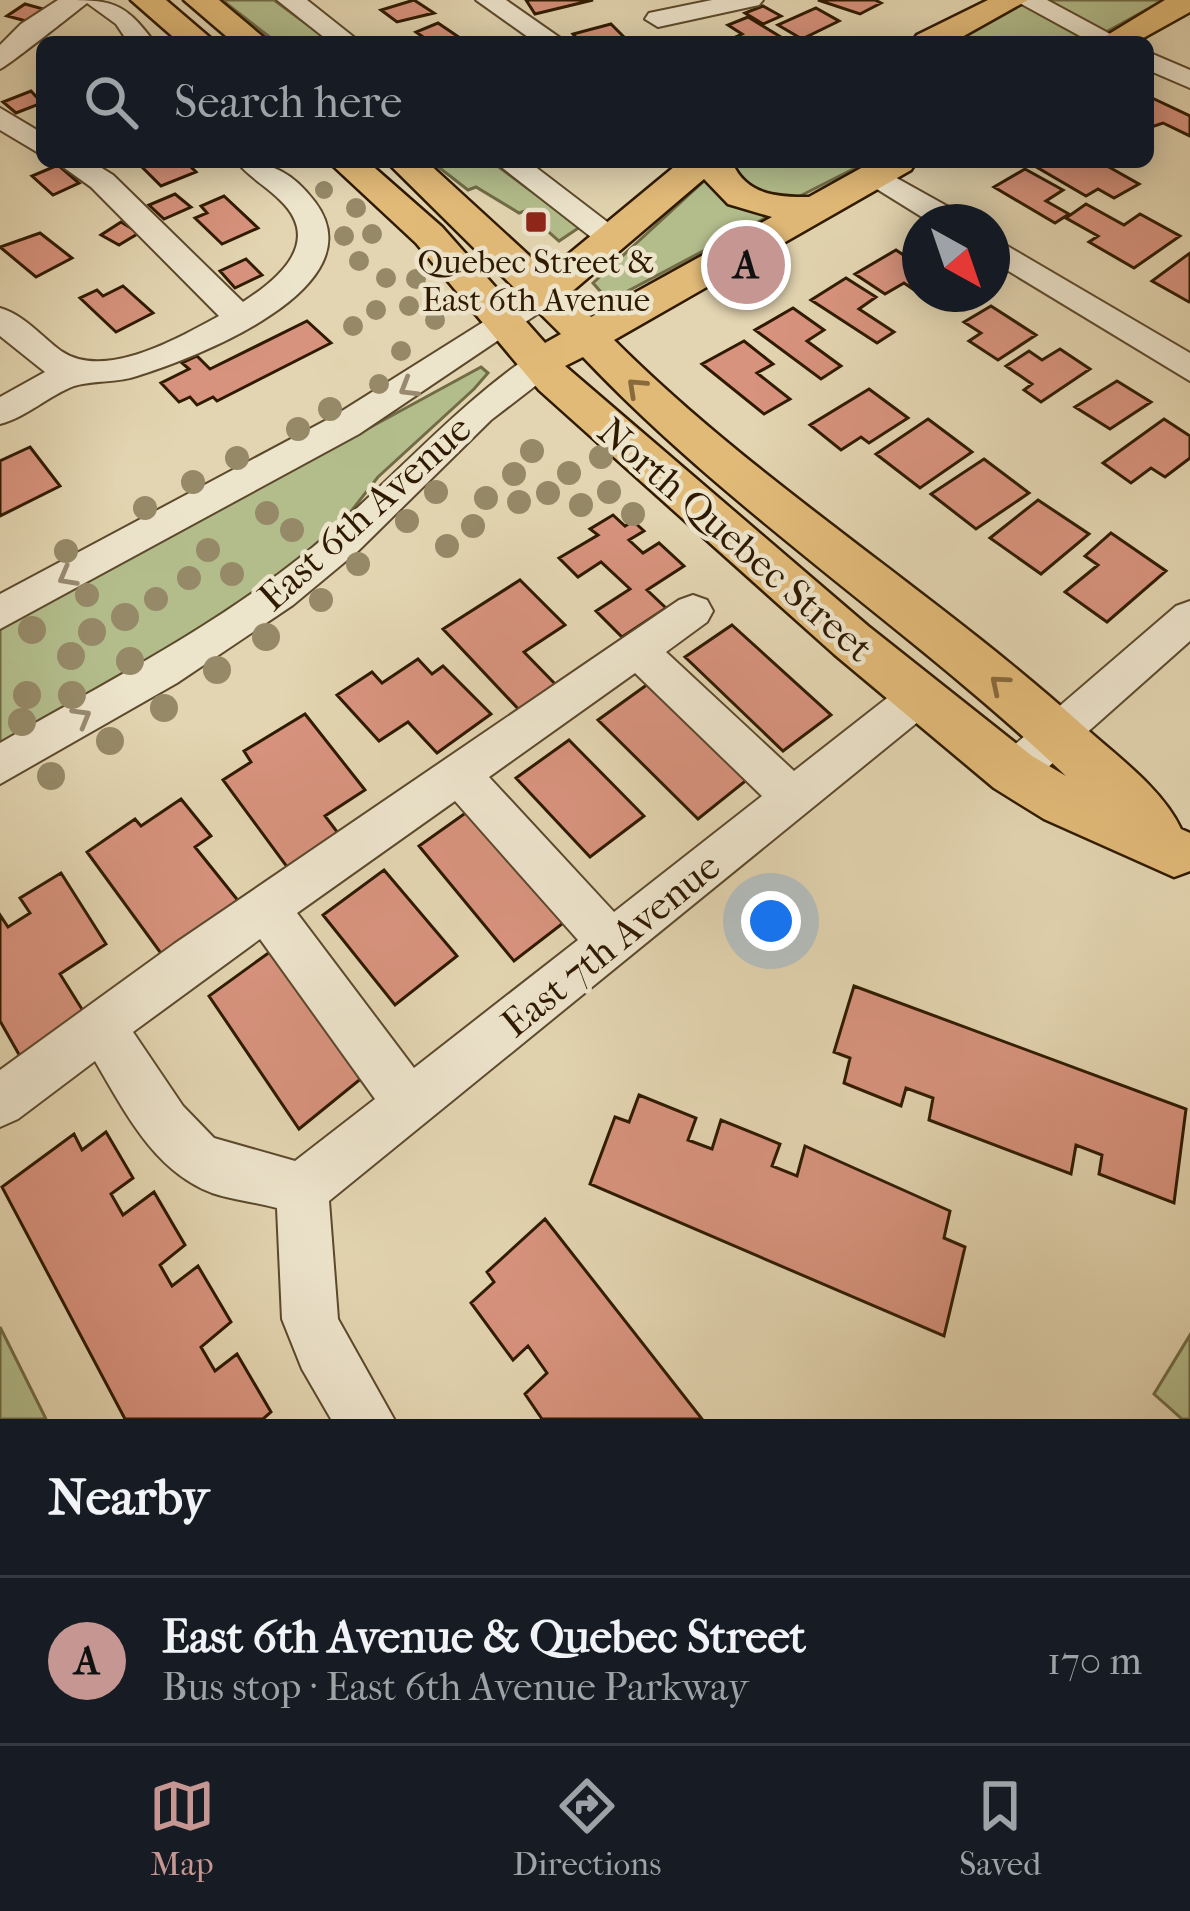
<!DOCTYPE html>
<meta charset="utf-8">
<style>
:root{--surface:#171b24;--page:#242831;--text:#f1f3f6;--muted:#9ea1a6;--line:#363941;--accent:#c59692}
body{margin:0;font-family:"IM FELL French Canon",serif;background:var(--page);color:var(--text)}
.compass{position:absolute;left:902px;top:204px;width:108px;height:108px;border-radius:50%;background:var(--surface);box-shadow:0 6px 30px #0003;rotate:140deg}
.you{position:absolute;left:771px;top:921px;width:42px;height:42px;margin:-30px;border:9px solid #fff;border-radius:50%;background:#1a73e8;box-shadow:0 0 0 18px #1a73e833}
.badge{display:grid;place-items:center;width:78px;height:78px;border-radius:50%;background:var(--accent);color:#111;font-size:39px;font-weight:700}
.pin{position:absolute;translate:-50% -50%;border:6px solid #fff;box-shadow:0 3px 12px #0006}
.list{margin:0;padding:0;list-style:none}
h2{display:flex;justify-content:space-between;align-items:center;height:156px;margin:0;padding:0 48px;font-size:51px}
h2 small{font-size:39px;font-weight:400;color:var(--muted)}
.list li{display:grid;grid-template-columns:78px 1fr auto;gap:36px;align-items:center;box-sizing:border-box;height:168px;padding:0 48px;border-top:3px solid var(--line)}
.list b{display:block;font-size:45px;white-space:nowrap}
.list p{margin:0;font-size:39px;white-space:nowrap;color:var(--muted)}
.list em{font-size:39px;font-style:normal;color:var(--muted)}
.icon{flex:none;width:66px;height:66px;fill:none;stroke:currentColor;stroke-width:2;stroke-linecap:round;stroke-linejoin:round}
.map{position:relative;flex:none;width:1190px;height:1419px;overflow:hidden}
.search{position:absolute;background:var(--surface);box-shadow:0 6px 30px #0003;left:36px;right:36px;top:36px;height:132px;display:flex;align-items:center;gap:30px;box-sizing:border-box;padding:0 42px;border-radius:18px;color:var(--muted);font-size:45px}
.sheet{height:324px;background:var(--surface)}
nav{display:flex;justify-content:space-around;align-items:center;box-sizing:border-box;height:168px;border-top:3px solid var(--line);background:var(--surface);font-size:33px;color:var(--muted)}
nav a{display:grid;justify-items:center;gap:6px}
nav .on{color:var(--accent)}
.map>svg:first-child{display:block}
.green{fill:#b3bd8c;stroke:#716c46;stroke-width:3}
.building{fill:#d8937e;stroke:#2f1a00;stroke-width:3}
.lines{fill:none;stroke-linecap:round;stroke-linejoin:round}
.minor-casing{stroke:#5c492c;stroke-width:4}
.major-casing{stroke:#2f1a00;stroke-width:5}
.minor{fill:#ede4cc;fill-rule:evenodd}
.major{fill:#e2ba78;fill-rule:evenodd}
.tree{fill:#968967}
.oneway{stroke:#886a3c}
.oneway2{stroke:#988970}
.poi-dot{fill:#8f2418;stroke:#ede4cc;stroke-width:4.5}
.labels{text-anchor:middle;stroke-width:9;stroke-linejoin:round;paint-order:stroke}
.far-poi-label{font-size:33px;fill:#2f1a00;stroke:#ede4cc}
.street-label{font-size:39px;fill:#2f1a00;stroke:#ede4cc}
</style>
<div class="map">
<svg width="1190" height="1419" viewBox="0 0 1190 1419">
<rect width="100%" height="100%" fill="#e3d5b1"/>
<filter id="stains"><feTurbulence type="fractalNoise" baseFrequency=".00167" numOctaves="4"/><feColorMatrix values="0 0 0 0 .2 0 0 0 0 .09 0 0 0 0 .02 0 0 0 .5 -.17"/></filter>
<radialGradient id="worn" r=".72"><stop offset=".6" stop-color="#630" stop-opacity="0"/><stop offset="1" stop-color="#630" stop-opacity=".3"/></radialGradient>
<path class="green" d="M222 0H274L331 42H276Z
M1028 0H1164L1088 42H946Z
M432 162H492L580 227 559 241 525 211 519 213 476 187 468 190Z
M726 162H867L796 198 758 195Z
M704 181 769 216 609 301 593 283Z
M481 367 488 373 474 389 378 477 341 524 280 575 194 637 0 753V629Z
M0 1327 46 1419H0Z
M1190 1335V1419H1182L1154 1394Z"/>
<path class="building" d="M414 0 434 13 397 22 381 10Z
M526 0H593L535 14Z
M818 0H875L881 3 860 14Z
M25 4 47 10 30 22 7 16Z
M763 6 781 16 763 24 745 13Z
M816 8 839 21 802 39 778 25Z
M748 17 789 42 731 39 742 34 728 25Z
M438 23 466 42H430L416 32Z
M611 24 628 41 580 42 573 34Z
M31 91 42 103 16 113 3 102Z
M1150 97 1190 116V136L1163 123 1148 128Z
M137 162H186L196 172 161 186Z
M1038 162H1100L1139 184 1114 198 1098 189 1086 196 1033 165Z
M58 165 79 183 53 195 32 176Z
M1025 169 1063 190 1046 201 1069 214 1055 223 994 187Z
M175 194 191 207 164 219 149 205Z
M224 196 258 228 222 244 195 218 207 213 201 206Z
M1086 204 1124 225 1140 214 1180 236 1134 268 1089 242 1098 236 1066 218Z
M121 222 139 233 119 245 101 235Z
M40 233 72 258 36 277 0 247Z
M896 250 920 266V294L904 283 885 294 855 274Z
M1190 253V301L1189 302 1152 281Z
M246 259 262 275 235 288 220 271Z
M846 278 876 297 859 309 894 332 877 343 811 300Z
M123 286 153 313 116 332 80 298 97 290 103 296Z
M991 306 1036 335 998 360 969 341 981 333 964 322Z
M793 308 824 330 807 341 841 366 821 379 755 330Z
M307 321 331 343 217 401 213 397 197 405 190 397 179 402 161 383 189 369 182 363 197 356 210 369Z
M744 341 773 364 757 373 790 399 764 414 702 364Z
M1060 349 1090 369 1041 402 1024 390 1032 384 1006 366 1029 351 1042 360Z
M1117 381 1151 402 1110 429 1075 407Z
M869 389 908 418 869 443 861 437 841 450 810 425Z
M928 419 972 452 920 488 876 454Z
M1164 419 1190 436V458L1165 477 1151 468 1131 483 1103 463Z
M30 447 60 486 0 516V461Z
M984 459 1029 493 976 529 931 494Z
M1038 500 1089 534 1041 574 990 538Z
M613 515 625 526 633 521 644 531 629 540 643 553 659 543 684 566 647 590 666 608 622 637 596 611 630 589 601 562 578 577 559 558 598 535 590 529Z
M1111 533 1166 571 1107 622 1065 592 1098 565 1085 556Z
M520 580 565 625 524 652 560 689 523 714 443 629Z
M732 625 831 715 783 751 685 657Z
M418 659 432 674 443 666 491 714 437 753 408 722 379 741 337 695 372 672 382 683Z
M648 684 748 779 698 819 598 720Z
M305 714 365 790 325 816 344 841 293 875 223 780 251 762 244 751Z
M569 740 644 816 590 857 516 778Z
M181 799 211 836 195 847 244 908 168 963 87 852 135 819 141 826Z
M474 807 571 917 514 961 419 846Z
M384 870 457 956 395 1005 323 915Z
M61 873 106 944 60 974 85 1014 21 1058 0 1021V915L8 927 30 913 20 898Z
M274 949 368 1073 299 1129 209 996Z
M854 986 1186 1109 1174 1203 1099 1174 1102 1155 1076 1145 1071 1174 929 1120 933 1098 906 1088 901 1106 844 1083 850 1058 834 1052Z
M639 1095 696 1118 688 1140 712 1149 721 1120 780 1144 772 1166 797 1176 805 1146 950 1211 944 1238 965 1247 944 1336 590 1184 615 1117 629 1122Z
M106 1132 133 1178 111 1194 123 1215 154 1192 185 1245 160 1265 172 1286 198 1266 231 1322 201 1347 215 1371 237 1354 271 1412 263 1419H125L2 1187 74 1134 82 1150Z
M545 1219 702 1419H542L525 1394 547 1373 528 1346 513 1360 471 1303 494 1282 487 1272Z"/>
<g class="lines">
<defs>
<path id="minor" d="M58 0C111 0 123 0 154 42H128L116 24 87 3C77 11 5 68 0 69V45L21 24Z
M277 0H307L360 42H330Z
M476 0H506L566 42H535Z
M712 0H763L759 5 658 27 645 19 649 13Z
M1014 0H1047L1125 42H1091Z
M1148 52 1190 70V88L1148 70Z
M0 108 42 133V155L0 130Z
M56 162H92L113 175 243 302C280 278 323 241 280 200 266 186 249 177 237 162 272 162 293 173 315 202 379 287 196 358 137 376 117 383 93 380 74 386 48 396 27 417 0 424V397L45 372 0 336V308C24 315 41 336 61 351 105 381 178 338 219 316L91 187Z
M495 162H529L627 237 611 247 600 244Z
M875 166 963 215 967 222H930L864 181 860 175Z
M992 237 1190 353V381L992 261Z
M544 284 555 288 560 295 555 302 359 434 0 629V594L334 416Z
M540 353 552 357 557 365 552 373 491 420 358 551 293 605 177 683 0 784V743C103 684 209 630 302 556 381 493 445 415 528 357Z
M693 595 707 600 713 611 707 622 666 652 794 771 905 684 920 679 935 684 941 696 935 708 329 1201 338 1319 394 1419H331L302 1369 282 1319 277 1208C255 1202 233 1200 212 1193 154 1171 125 1112 95 1061L18 1119 0 1127V1070L174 944 679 600ZM635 673 762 796 614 912 489 777ZM455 801 578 940 414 1068 297 913ZM260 939 375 1099 295 1161 214 1138 183 1106 133 1032Z
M1190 601V641L1028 785 1013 791 998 785 991 772 998 759 1176 606Z"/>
<path id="major" d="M131 0H166L215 42H179Z
M184 0H219L269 42H233Z
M988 0H1028L953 42H912L917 35Z
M1165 0H1190V12L1136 42H1096Z
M329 162H368L442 227 545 343 561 334 387 162H427L547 272 680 162H732C746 195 776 197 809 197L872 162H916L911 170 614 340C757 483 931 589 1081 724 1114 754 1162 788 1181 829L1190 833V871L1174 877 1044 819 994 788 834 654 539 390 416 243ZM704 179 728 204 772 217 591 317 569 294ZM583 357C730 512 911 629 1066 776L1032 756 868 626 565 366Z"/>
</defs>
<use href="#minor" class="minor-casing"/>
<use href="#major" class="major-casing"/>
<use href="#minor" class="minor"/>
<use href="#major" class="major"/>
</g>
<g class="tree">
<circle cx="324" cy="190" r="9"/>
<circle cx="356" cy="208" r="10"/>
<circle cx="372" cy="234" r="10"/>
<circle cx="344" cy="236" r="10"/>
<circle cx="359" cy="261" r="10"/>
<circle cx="386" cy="278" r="10"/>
<circle cx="416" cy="279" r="10"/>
<circle cx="409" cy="306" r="10"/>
<circle cx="376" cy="310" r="10"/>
<circle cx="435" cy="320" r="10"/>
<circle cx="353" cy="326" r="10"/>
<circle cx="401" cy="351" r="10"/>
<circle cx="379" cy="384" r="10"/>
<circle cx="330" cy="409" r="12"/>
<circle cx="298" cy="429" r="12"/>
<circle cx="532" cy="451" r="12"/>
<circle cx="601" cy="457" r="12"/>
<circle cx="237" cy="458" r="12"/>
<circle cx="569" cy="473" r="12"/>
<circle cx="514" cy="474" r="12"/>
<circle cx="193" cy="482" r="12"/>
<circle cx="436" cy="492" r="12"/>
<circle cx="609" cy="492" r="12"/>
<circle cx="548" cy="493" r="12"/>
<circle cx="486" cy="498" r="12"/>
<circle cx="519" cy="502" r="12"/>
<circle cx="581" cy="505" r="12"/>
<circle cx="145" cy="508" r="12"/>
<circle cx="267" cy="513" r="12"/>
<circle cx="633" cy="514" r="12"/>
<circle cx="407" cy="521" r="12"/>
<circle cx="473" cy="526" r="12"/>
<circle cx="292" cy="530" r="12"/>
<circle cx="447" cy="546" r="12"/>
<circle cx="208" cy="550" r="12"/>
<circle cx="66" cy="551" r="12"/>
<circle cx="358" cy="564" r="12"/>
<circle cx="232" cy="574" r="12"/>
<circle cx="189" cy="578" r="12"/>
<circle cx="87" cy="595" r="12"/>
<circle cx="156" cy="599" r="12"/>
<circle cx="321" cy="600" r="12"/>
<circle cx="125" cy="617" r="14"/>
<circle cx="32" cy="630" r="14"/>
<circle cx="92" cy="632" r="14"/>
<circle cx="266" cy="637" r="14"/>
<circle cx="71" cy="656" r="14"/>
<circle cx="130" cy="661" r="14"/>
<circle cx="217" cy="670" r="14"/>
<circle cx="27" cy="695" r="14"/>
<circle cx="72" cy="695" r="14"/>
<circle cx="164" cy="708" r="14"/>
<circle cx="22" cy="722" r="14"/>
<circle cx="110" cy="741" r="14"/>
<circle cx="51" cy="776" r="14"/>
</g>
<defs><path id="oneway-chevron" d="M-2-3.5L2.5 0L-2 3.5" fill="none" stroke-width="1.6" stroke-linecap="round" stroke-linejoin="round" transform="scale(3)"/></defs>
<g class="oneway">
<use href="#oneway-chevron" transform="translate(636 387) rotate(-137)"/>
<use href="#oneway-chevron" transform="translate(999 684) rotate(-140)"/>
</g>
<g class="oneway2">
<use href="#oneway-chevron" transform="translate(408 388) rotate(149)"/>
<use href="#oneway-chevron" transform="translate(67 577) rotate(151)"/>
<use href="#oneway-chevron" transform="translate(82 717) rotate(-30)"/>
</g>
<rect class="poi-dot" x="524" y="210" width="24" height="24" rx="6"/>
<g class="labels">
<g class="far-poi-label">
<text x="536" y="273">Quebec Street &amp;<tspan x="536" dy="38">East 6th Avenue</tspan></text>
</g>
<g class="street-label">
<text transform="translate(364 512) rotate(-42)" y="14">East 6th Avenue</text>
<text transform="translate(736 539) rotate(41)" y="14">North Quebec Street</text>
<text transform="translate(610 944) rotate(-39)" y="14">East 7th Avenue</text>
</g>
</g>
<rect width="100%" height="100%" filter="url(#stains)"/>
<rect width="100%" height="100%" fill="url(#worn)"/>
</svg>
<svg class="compass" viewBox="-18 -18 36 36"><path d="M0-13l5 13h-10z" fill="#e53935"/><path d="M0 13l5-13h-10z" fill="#9ea1a6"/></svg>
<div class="you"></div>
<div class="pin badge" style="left:746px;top:265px">A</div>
<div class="search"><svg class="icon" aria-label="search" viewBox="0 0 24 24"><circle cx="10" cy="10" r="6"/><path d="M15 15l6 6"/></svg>Search here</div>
</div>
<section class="sheet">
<h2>Nearby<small></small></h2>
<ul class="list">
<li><span class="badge">A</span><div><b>East 6th Avenue &amp; Quebec Street</b><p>Bus stop · East 6th Avenue Parkway</p></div><em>170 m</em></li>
</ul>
</section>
<nav>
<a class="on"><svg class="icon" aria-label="map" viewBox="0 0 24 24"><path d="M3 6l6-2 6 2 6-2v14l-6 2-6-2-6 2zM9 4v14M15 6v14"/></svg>Map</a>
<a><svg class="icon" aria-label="directions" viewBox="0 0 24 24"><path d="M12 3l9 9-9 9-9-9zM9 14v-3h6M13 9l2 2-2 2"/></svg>Directions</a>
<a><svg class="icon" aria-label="saved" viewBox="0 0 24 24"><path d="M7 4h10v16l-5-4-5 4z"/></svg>Saved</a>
</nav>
